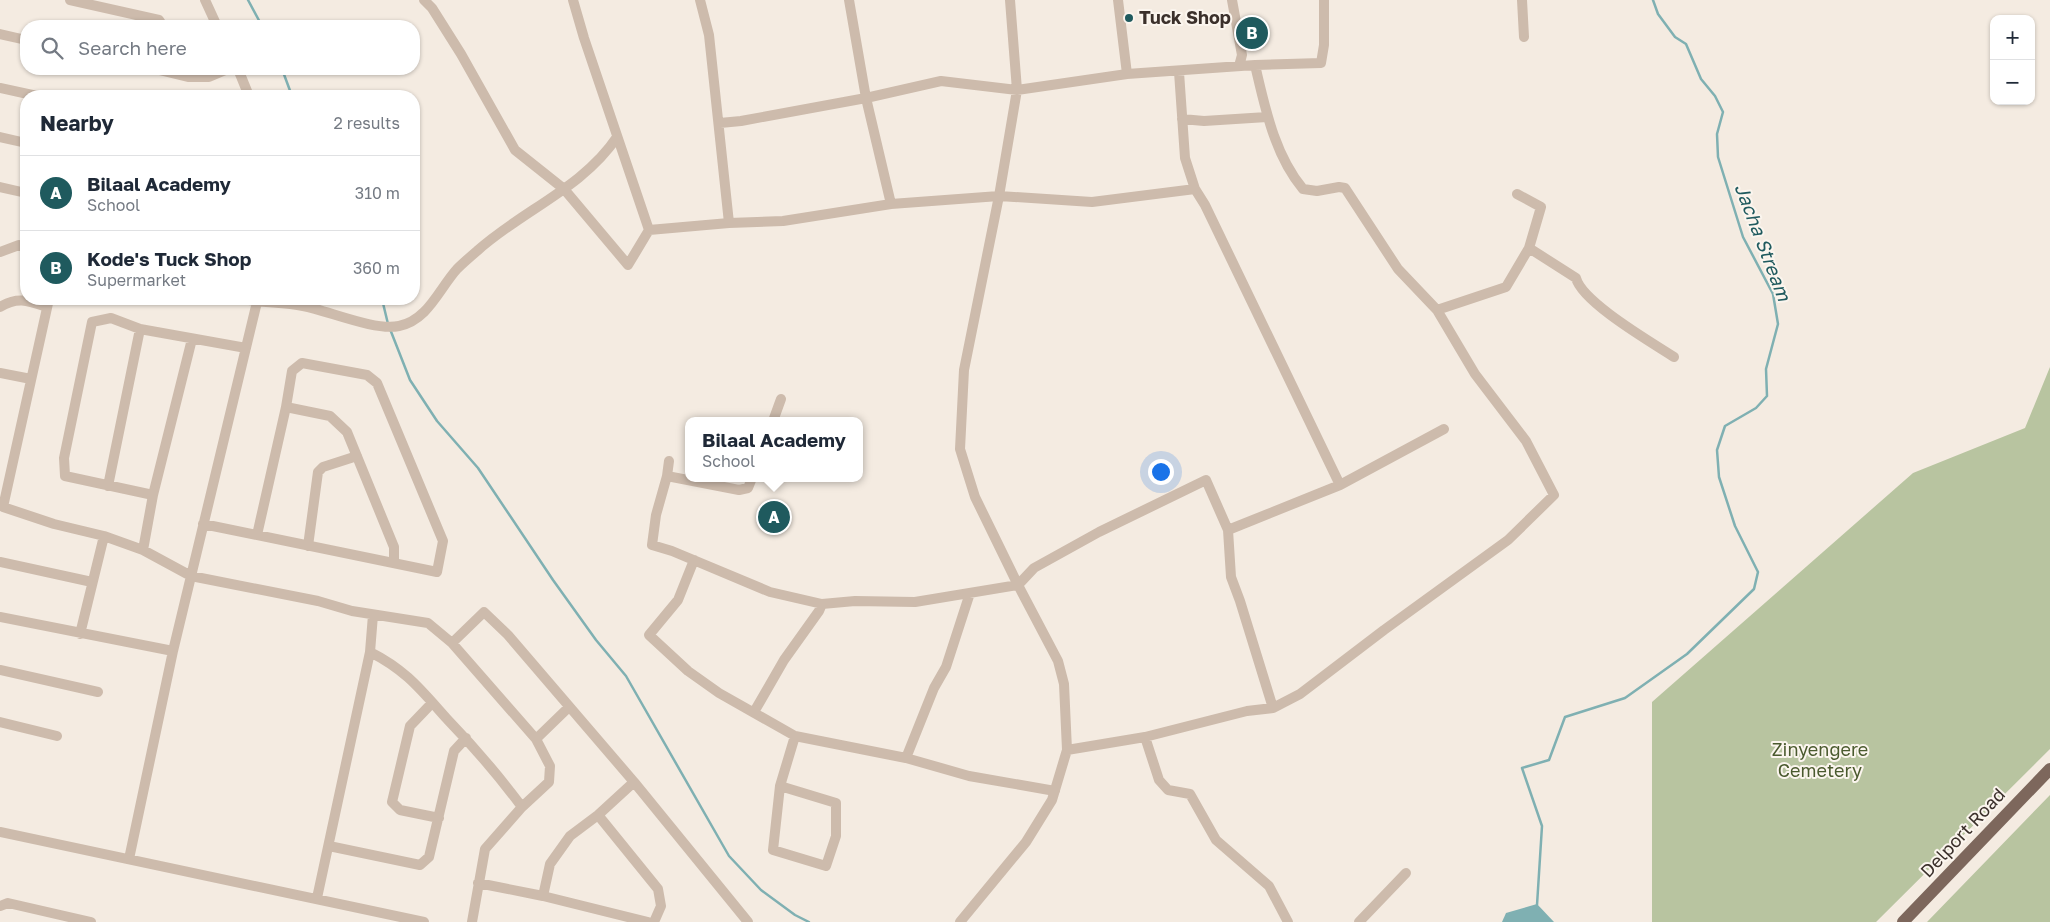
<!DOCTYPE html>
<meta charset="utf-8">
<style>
:root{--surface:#fff;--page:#f6f6f7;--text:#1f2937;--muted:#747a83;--line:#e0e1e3;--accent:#1f5a5e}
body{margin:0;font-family:"Golos Text",sans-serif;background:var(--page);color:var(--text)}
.controls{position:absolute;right:15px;top:15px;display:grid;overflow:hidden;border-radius:10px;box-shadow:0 1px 4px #0004}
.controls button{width:45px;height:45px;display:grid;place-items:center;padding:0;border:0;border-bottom:1px solid var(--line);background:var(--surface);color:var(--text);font:25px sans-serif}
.you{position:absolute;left:1160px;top:471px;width:18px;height:18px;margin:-12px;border:4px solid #fff;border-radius:50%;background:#1a73e8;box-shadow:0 0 0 8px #1a73e833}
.badge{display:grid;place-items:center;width:32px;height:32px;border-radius:50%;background:var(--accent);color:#fff;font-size:16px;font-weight:700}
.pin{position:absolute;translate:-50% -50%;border:2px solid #fff;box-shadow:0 1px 5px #0006}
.popup{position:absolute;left:685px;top:417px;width:178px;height:65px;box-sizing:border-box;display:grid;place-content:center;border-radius:10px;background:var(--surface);filter:drop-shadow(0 1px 4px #0005);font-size:16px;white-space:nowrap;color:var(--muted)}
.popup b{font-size:19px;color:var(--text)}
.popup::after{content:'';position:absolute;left:50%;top:100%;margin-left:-10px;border:10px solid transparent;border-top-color:var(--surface)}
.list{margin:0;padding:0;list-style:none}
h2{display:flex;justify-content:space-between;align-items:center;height:65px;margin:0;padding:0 20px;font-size:21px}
h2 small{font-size:16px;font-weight:400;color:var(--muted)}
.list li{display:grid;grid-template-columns:32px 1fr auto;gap:15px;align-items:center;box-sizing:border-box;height:75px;padding:0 20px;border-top:1px solid var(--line)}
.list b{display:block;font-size:19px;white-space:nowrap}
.list p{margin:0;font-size:16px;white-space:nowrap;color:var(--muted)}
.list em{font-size:16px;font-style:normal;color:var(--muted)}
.icon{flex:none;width:28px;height:28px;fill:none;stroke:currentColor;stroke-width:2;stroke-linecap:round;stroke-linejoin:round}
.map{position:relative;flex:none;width:2050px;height:922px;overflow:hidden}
.search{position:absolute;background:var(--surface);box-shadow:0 1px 4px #0004;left:20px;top:20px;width:400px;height:55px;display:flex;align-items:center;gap:12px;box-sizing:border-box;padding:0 18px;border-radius:20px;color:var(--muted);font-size:19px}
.panel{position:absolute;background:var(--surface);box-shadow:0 1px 4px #0004;left:20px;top:90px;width:400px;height:215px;border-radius:20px}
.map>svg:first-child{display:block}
.green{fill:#b8c4a0}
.water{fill:#7fb0b2}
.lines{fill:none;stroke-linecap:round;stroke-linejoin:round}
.stream{stroke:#7fb0b2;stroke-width:2.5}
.minor{stroke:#cdbbac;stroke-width:10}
.major{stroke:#7d675c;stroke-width:12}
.poi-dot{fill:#1f5a5e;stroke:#fbf5ee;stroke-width:2}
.labels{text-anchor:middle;stroke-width:4;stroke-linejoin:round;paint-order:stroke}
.poi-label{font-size:18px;font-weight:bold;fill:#3b302b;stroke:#fbf5ee;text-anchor:start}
.park-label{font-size:18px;fill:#4a5a2e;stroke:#fbf5ee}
.street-label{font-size:18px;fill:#3b302b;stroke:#fbf5ee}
.water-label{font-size:19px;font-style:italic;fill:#1f5a5e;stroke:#fbf5ee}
</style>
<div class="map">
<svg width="2050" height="922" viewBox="0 0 2050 922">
<rect width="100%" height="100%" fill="#f4ebe1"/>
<path class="green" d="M2050 367V749L1876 922H1652V702L1913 473 2025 428Z
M2050 795V922H1927Z"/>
<path class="water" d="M1537 904 1554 922H1502L1506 913Z"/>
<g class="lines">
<path class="stream" d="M248 0 262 26
M282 69 292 96
M382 299 388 324
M390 329 410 380 437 421 478 468 553 580 596 640 626 676 729 856 761 890 795 915 809 922
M1537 905 1542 826 1522 768 1549 760 1565 717 1625 698 1687 654 1754 589 1758 572 1735 526 1719 477 1717 450 1725 426 1756 408 1767 396 1766 369 1778 324 1773 294 1743 237 1718 157 1717 134 1723 112 1715 96 1701 79 1686 44 1675 37 1658 14 1653 0"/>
<path class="minor" d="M70 0 159 20 163 26
M205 0 217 26
M424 0 432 8 461 54 515 150 564 189 628 265 649 230 584 38 573 0
M700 0 709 35 729 223
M849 0 866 98 891 204
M1118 0 1127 74
M1232 0 1242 55 1239 66
M1522 0 1524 37
M0 34 26 40
M155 69 188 77H209L228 69
M238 69 249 96
M1179 72 1185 158 1195 189 1205 205 1340 485
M0 88 37 96
M1182 119 1204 121 1267 117
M720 123 741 121 866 98 941 81 1017 90 1127 74 1255 65 1321 63 1324 45V0
M0 137 26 143
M0 187 26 193
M649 230 729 223 783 221 891 204 999 196 1092 202 1195 189
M1529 248 1576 278C1582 302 1651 342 1674 357
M0 252 19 245 26 247
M49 299 3 507 54 524 104 536 143 550 191 576 318 601 352 611 428 623 452 643 536 739 550 766 549 782 522 807 485 849 472 922
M243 299C263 303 283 302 303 306 329 311 374 331 399 326 428 320 439 289 457 269 463 263 470 257 477 251 521 211 583 188 617 137
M0 307C18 296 29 301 47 307
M1437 310 1506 287 1529 248 1541 207 1517 194
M0 373 31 379
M286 407 330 416 347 432 394 547V562
M773 421 781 399
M667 476 669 461
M752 478 748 488 739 490 667 476 656 515 652 545 672 551 770 592 822 604 855 601 915 602 1018 585 1034 568 1099 532 1206 480 1228 530 1231 577 1240 601 1273 708
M108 486 140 329
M153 495 65 476 64 458 92 322 111 318 140 329 246 348
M203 524 437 572 443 541 377 383 367 375 302 363 292 371 286 407 257 535
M1228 530 1340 485 1444 429
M308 546 318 472 323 467 357 456
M143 550 153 495 192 339
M694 560 678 600 649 635 688 671 719 693 795 736 906 758 934 688 946 667 970 593
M0 562 92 582
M0 617 173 651
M80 634 104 536
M452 643 484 612 508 635 634 782 748 922
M370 652C406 670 421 690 447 719 474 747 499 776 522 807
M0 670 98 692
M432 703 410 726 392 802 400 810 439 818
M754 712 784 660 819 611 822 604
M0 722 57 736
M1145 737 1159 780 1168 790 1190 794 1216 840 1269 886 1288 922
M536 739 569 707
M1067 750 1145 737 1247 711 1273 708 1300 694 1384 630 1508 540 1554 495 1526 441 1475 374 1437 310 1398 269 1345 188 1339 187 1317 191 1303 189C1274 154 1265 107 1255 65
M906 758 969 776 1055 791
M780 786 836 803V836L826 866 773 850 780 786 795 736
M598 815 658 889 661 906 654 922
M0 832 424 922
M329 846 420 865 429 857 454 751 466 738
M129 859 173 651 257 302
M478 883 543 896 648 922
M543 896 550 864 570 836 598 815 634 782
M317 898 370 652 373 615
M0 906 8 903 91 922
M960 922 1026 842 1052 800 1067 750 1064 684 1058 661 1018 585 975 497 960 449 964 370 999 196 1017 90 1010 0
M1359 922 1406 873"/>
<path class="major" d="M1903 922 2050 769"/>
</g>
<circle class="poi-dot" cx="1129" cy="18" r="5"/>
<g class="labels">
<g class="poi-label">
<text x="1139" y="24">Tuck Shop</text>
</g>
<g class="park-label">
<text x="1820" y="756">Zinyengere<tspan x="1820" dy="21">Cemetery</tspan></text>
</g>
<g class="street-label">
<text transform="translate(1963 833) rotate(-47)" y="6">Delport Road</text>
</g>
<g class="water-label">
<text transform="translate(1763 242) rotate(69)" y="7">Jacha Stream</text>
</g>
</g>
</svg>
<div class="controls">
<button>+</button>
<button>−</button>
</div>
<div class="you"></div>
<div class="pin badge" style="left:774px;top:517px">A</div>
<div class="popup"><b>Bilaal Academy</b>School</div>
<div class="pin badge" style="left:1252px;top:33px">B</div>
<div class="search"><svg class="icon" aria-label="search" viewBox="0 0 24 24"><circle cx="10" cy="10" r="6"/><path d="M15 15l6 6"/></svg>Search here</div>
<section class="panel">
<h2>Nearby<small>2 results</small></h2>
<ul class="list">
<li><span class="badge">A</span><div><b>Bilaal Academy</b><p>School</p></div><em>310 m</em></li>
<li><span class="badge">B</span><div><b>Kode's Tuck Shop</b><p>Supermarket</p></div><em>360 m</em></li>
</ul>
</section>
</div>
